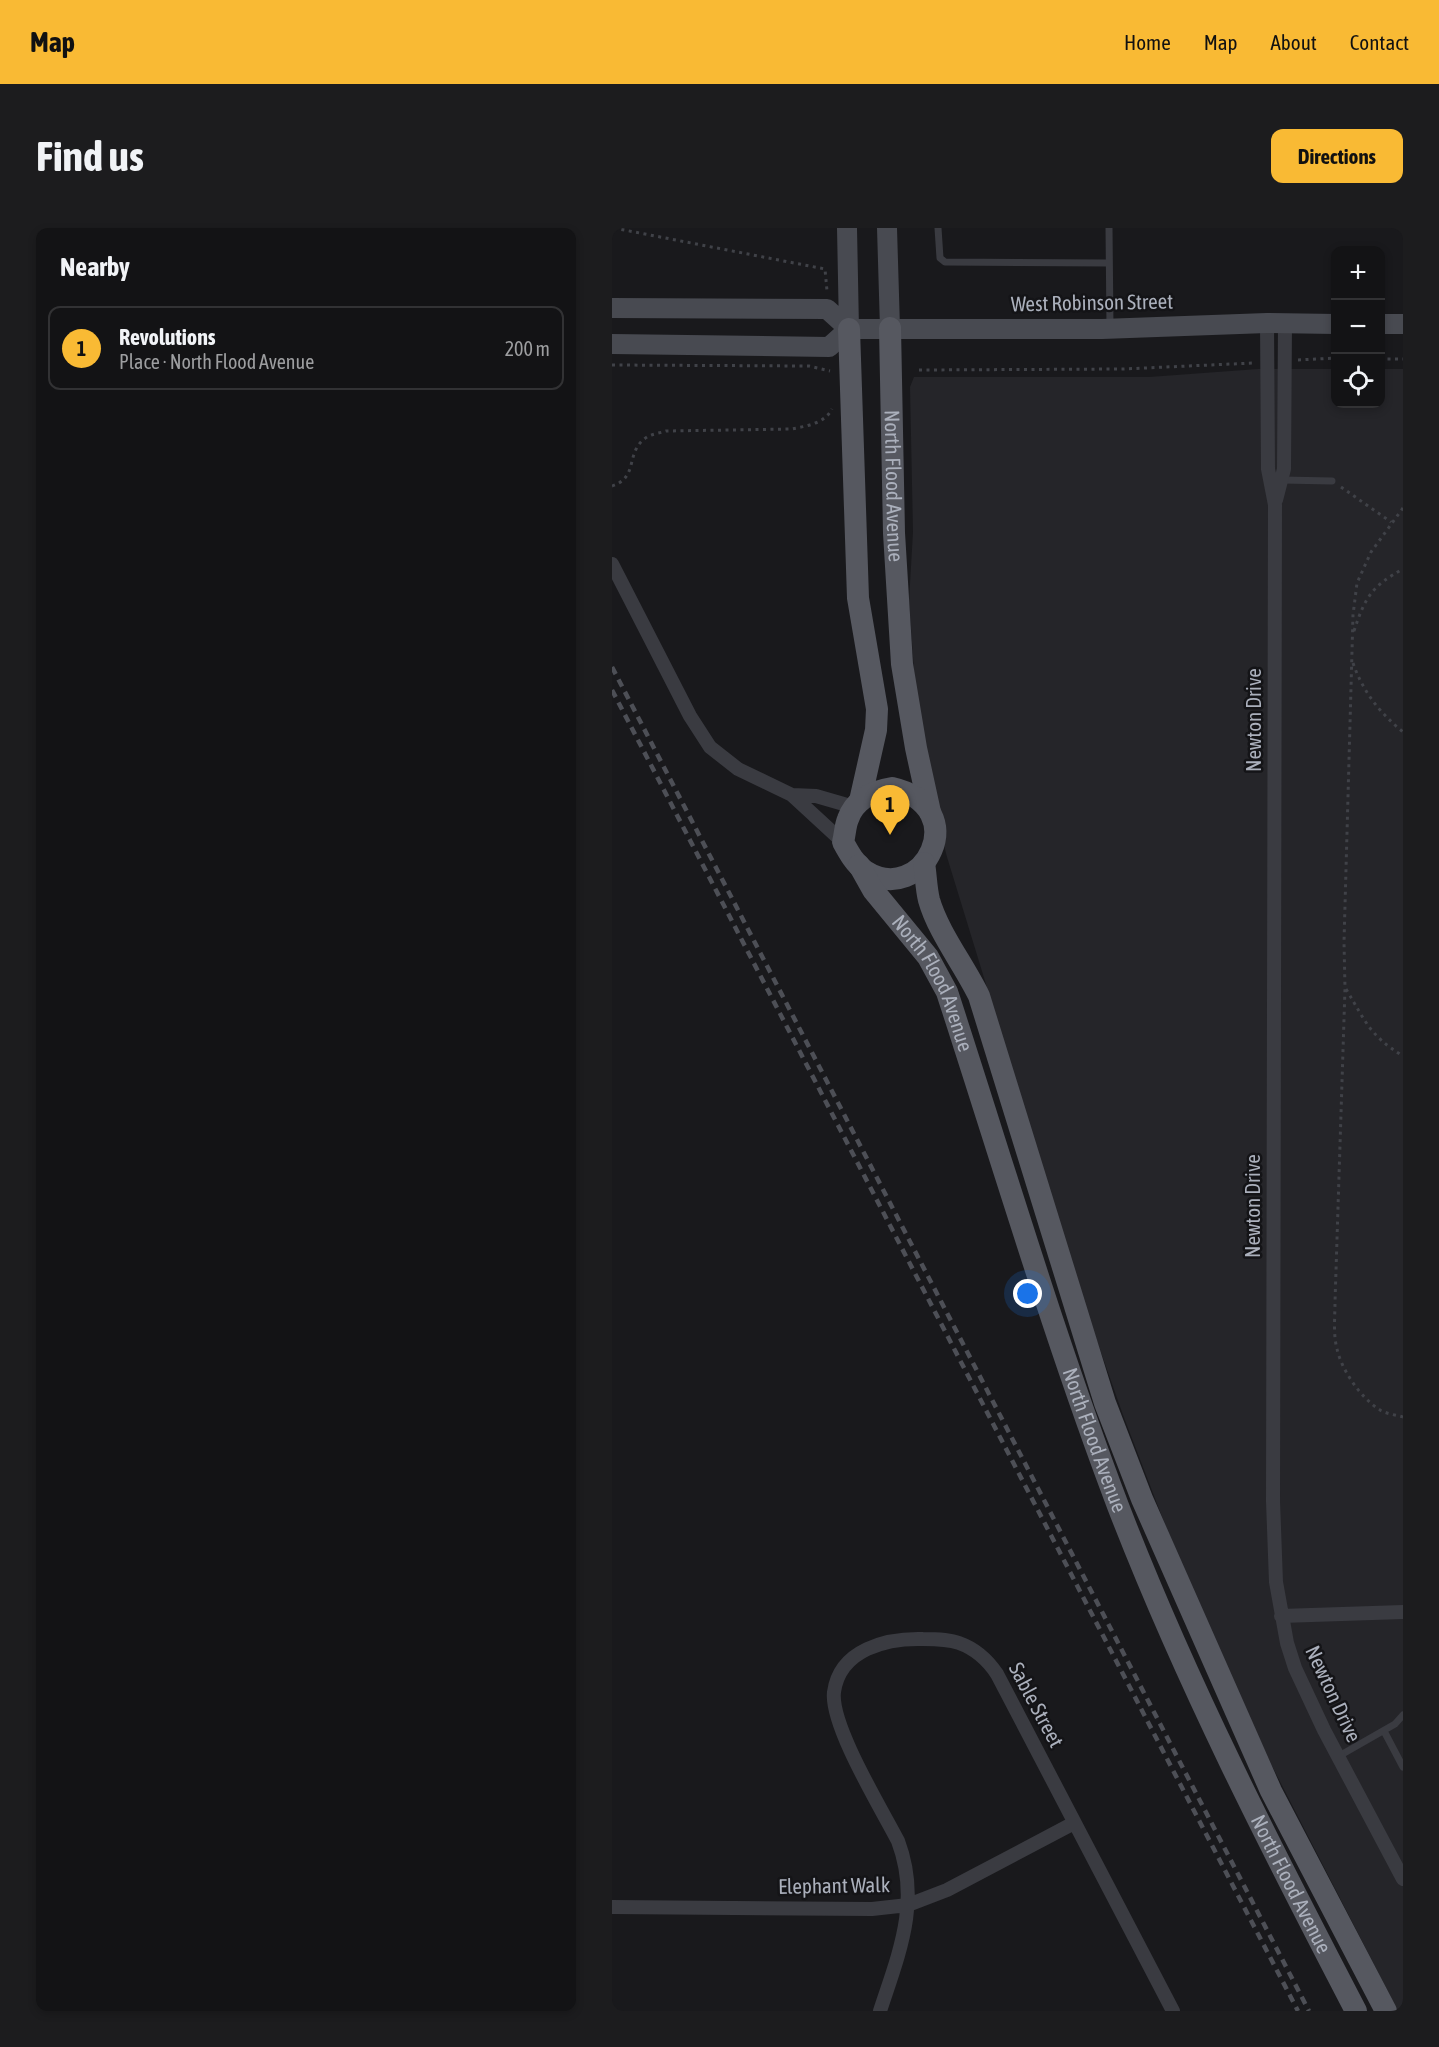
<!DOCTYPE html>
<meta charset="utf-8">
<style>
:root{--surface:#131315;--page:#1c1c1e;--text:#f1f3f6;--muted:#9d9ea0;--line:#323234;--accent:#f9ba34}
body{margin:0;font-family:"Asap Condensed",sans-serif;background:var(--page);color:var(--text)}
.controls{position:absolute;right:18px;top:18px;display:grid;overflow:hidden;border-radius:12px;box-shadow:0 3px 9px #0003}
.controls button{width:54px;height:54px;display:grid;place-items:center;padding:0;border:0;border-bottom:2px solid var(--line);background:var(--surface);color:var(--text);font:30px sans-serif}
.you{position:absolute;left:416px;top:1066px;width:21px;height:21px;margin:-15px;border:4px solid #fff;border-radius:50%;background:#1a73e8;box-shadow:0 0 0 9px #1a73e833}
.badge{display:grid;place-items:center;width:39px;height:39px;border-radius:50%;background:var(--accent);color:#111;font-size:20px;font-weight:700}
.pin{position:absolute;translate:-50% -50px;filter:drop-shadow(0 2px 3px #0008)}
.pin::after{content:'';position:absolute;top:32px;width:21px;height:18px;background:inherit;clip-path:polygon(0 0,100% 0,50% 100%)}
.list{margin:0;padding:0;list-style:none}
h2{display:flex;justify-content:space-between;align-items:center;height:78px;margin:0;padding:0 24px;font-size:26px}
h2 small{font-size:20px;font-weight:400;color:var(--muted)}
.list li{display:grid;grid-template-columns:39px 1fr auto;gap:18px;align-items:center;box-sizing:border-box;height:84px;margin:0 12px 12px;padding:0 12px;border:2px solid var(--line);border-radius:12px}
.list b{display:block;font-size:22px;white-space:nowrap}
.list p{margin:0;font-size:20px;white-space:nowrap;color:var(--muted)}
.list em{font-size:20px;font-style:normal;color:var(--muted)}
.icon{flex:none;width:33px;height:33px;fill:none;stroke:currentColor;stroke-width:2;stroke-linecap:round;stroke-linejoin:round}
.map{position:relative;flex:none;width:791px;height:1783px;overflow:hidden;border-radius:12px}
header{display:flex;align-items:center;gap:36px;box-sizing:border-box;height:84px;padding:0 30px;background:var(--accent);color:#111}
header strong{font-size:28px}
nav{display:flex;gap:33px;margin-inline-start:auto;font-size:21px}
.intro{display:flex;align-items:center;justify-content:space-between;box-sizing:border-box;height:144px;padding:0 36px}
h1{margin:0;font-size:42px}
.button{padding:15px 27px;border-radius:12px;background:var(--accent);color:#111;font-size:21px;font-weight:700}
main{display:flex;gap:36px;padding:0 36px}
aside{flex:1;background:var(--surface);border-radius:12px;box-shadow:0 3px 9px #0003}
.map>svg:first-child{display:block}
.built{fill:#252529}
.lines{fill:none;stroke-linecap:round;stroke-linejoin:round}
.path{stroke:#404248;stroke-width:3;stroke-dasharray:3 4.5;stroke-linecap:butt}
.lane{stroke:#3a3b41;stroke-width:7}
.street{stroke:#3a3b41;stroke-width:14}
.secondary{stroke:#484a51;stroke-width:20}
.primary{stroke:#565860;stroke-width:22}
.rail{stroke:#4d4f56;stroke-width:4.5;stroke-dasharray:8 6;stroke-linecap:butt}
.labels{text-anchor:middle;stroke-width:5;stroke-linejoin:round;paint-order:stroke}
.street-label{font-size:21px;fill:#abb0bc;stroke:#141417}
</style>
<header>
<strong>Map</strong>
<nav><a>Home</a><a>Map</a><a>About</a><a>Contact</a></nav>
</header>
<div class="intro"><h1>Find us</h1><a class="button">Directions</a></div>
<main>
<aside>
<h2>Nearby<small></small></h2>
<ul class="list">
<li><span class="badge">1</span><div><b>Revolutions</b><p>Place · North Flood Avenue</p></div><em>200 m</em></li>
</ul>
</aside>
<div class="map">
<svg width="791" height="1783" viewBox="0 0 791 1783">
<rect width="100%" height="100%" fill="#19191c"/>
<path class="built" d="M646 141H723L724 176H768L769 141H791V1783H786L660 1538 572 1346 511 1187 472 1076 335 629 321 574 303 457 297 373 301 304 298 159 302 149H537Z"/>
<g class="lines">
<path class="path" d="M2 0 213 41 215 63
M768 131H791
M686 132 724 130
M0 137 197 138 218 143
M307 142 511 141 641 135
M0 258C28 249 12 224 35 209 40 206 48 205 54 203L180 201C195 198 213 195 220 181
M729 259 779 294
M791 280 759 324 745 355 741 387 732 714 733 760 723 1074C723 1089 721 1106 725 1121 730 1143 749 1170 768 1182 775 1186 784 1187 791 1189
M742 403C753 369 760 358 791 341
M741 435C751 464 768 485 791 504
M734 761C754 794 757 807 791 828"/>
<path class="lane" d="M326 0 328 30 333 34 497 35
M497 0 498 99
M670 252 720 253
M772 1503 791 1539
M727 1528 783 1496 791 1487"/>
<path class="street" d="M655 95 656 241 663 277 661 1273 664 1354 675 1415 683 1440 712 1502 791 1651
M664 272 672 241 673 95
M0 336 78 488 98 519 126 541 180 567
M231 614 180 567 204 568 242 579
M669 1388 791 1384
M0 1679 260 1681 296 1677 335 1662 462 1595
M268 1783C287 1725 309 1674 286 1613 269 1580 218 1497 222 1464 228 1421 275 1410 311 1411 323 1411 336 1411 347 1415 364 1421 375 1431 385 1446L561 1783"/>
<path class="secondary" d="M235 0 237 101
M275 0 278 100
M0 80 215 81 237 101
M768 96H791
M0 116 217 119 237 101H490L655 95 724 96"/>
<g class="primary">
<path id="s1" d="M278 100 282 305 290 436 304 520 318 584"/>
<path d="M237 101 246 370 265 481 264 502 248 573"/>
<path d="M280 560C363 579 311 680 253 643 243 636 237 625 231 614 233 607 233 598 236 591 243 571 261 563 280 560Z"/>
<path d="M312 635C314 647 314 660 317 672 326 704 352 737 367 768L493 1175 530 1271 659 1563 774 1783"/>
<path id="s2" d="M247 637 261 662 316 729 335 764C391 936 442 1109 506 1278 573 1452 658 1618 744 1783"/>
</g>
<path class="rail" d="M0 439 697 1783
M0 462 686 1783"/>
</g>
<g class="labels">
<g class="street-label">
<text transform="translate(480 75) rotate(-1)" y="7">West Robinson Street</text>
<text dy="7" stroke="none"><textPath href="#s1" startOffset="158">North Flood Avenue</textPath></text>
<text transform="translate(642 492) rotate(-90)" y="7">Newton Drive</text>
<text dy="7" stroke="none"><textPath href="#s2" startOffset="141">North Flood Avenue</textPath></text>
<text transform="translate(641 978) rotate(-90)" y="7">Newton Drive</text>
<text dy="7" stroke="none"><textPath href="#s2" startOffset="627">North Flood Avenue</textPath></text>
<text transform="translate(721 1466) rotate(65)" y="7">Newton Drive</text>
<text transform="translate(424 1477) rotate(62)" y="7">Sable Street</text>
<text dy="7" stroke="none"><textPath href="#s2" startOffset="1113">North Flood Avenue</textPath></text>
<text transform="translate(222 1658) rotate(-1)" y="7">Elephant Walk</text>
</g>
</g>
</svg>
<div class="controls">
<button>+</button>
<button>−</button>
<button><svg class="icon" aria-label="locate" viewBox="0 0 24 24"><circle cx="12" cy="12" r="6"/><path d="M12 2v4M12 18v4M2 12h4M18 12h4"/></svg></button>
</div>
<div class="you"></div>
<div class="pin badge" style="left:278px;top:607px">1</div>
</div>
</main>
